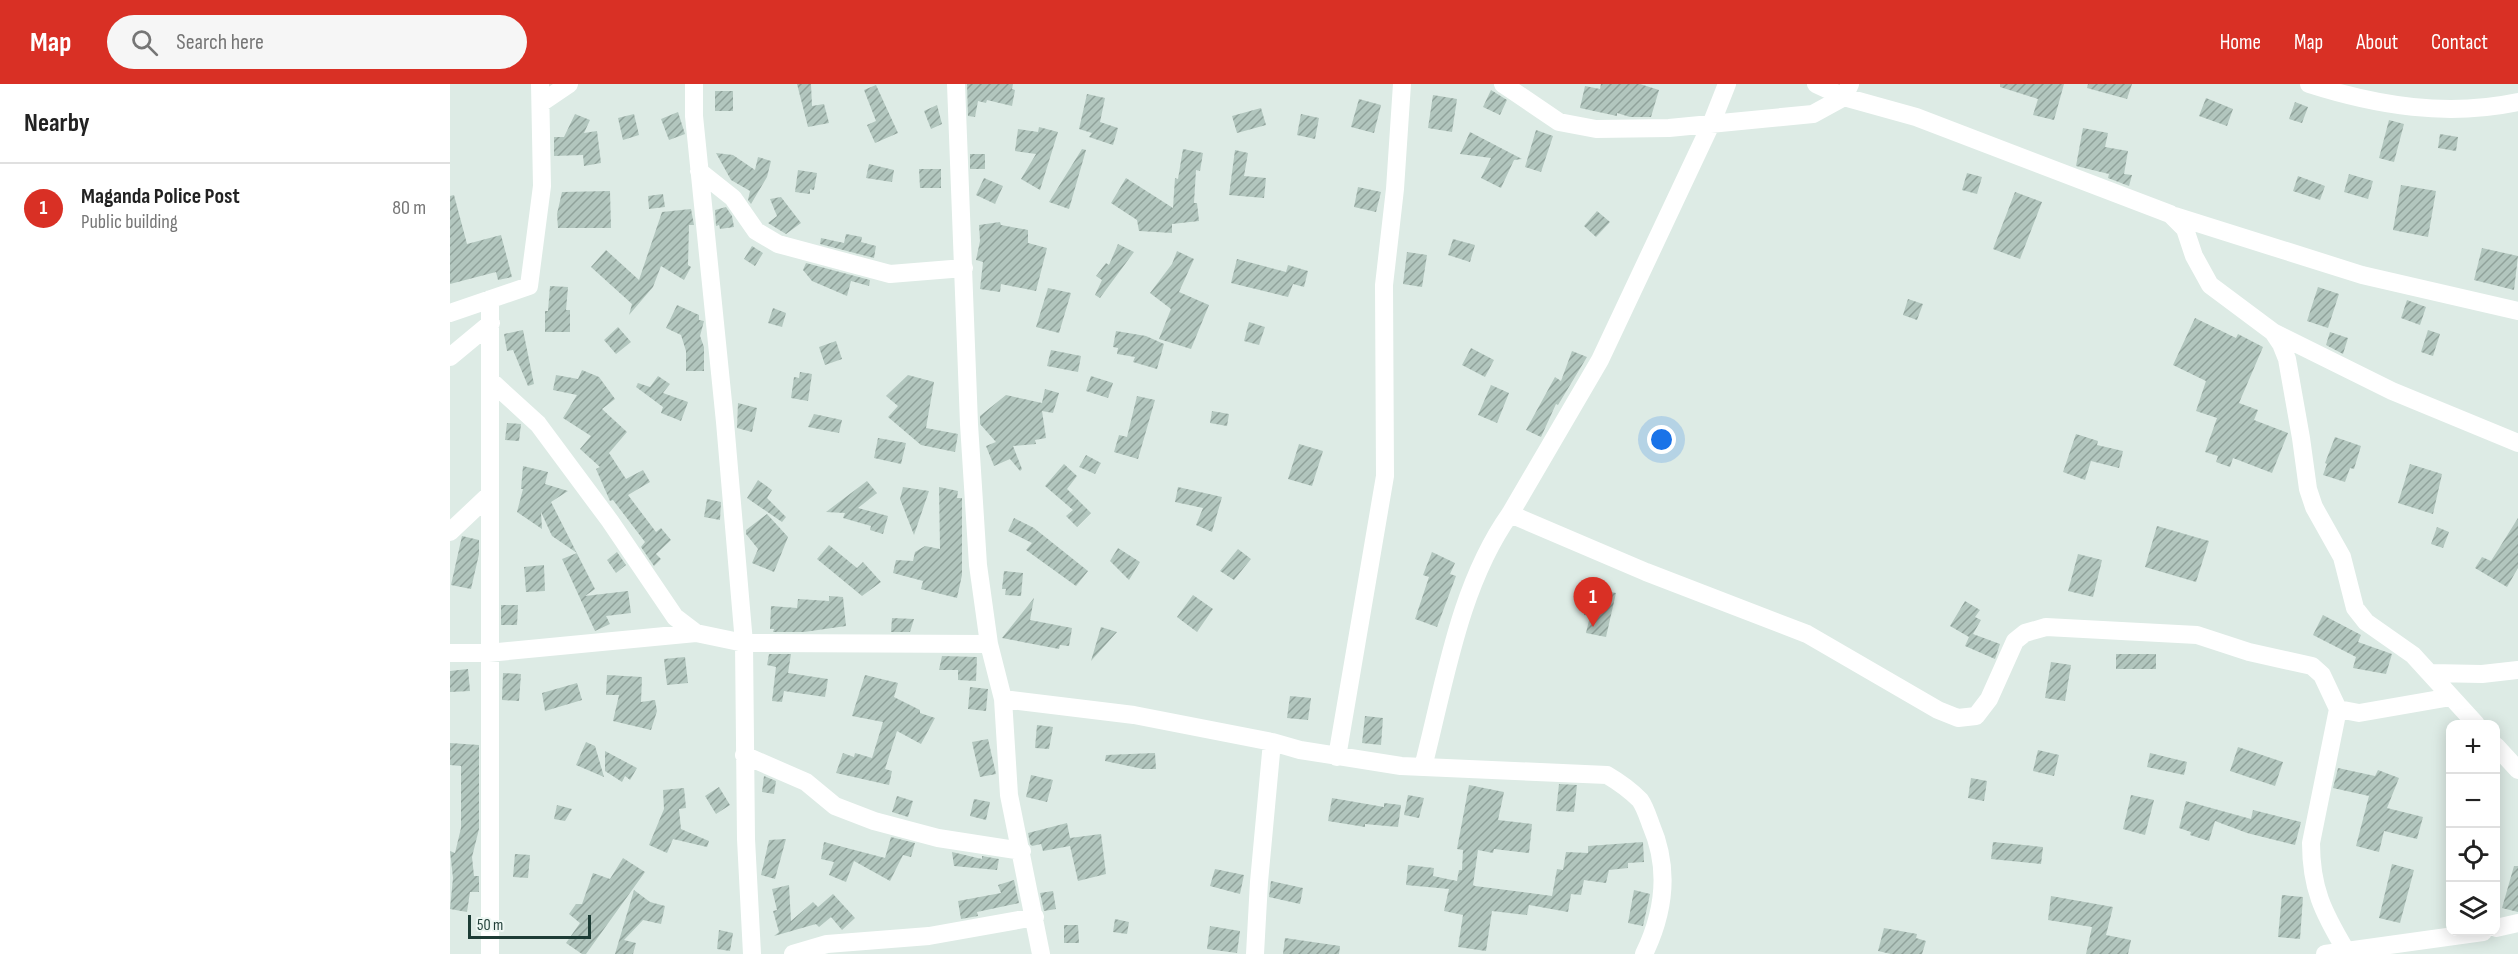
<!DOCTYPE html>
<meta charset="utf-8">
<style>
:root{--surface:#fff;--page:#f6f6f6;--text:#222;--muted:#767676;--line:#e0e0e0;--accent:#d93025}
body{margin:0;font-family:"Sofia Sans Condensed",sans-serif;background:var(--page);color:var(--text)}
.controls{position:absolute;right:18px;bottom:18px;display:grid;overflow:hidden;border-radius:12px;box-shadow:0 3px 15px #0003}
.controls button{width:54px;height:54px;display:grid;place-items:center;padding:0;border:0;border-bottom:2px solid var(--line);background:var(--surface);color:var(--text);font:30px sans-serif}
.scale{position:absolute;left:18px;bottom:15px;width:123px;box-sizing:border-box;padding-left:6px;border:3px solid #1d3c35;border-top:0;font-size:16px;line-height:21px;white-space:nowrap;color:#1d3c35;-webkit-text-stroke:4px #edf7f3;paint-order:stroke}
.you{position:absolute;left:1212px;top:356px;width:21px;height:21px;margin:-15px;border:4px solid #fff;border-radius:50%;background:#1a73e8;box-shadow:0 0 0 9px #1a73e833}
.badge{display:grid;place-items:center;width:39px;height:39px;border-radius:50%;background:var(--accent);color:#fff;font-size:20px;font-weight:700}
.pin{position:absolute;translate:-50% -50px;filter:drop-shadow(0 2px 3px #0008)}
.pin::after{content:'';position:absolute;top:32px;width:21px;height:18px;background:inherit;clip-path:polygon(0 0,100% 0,50% 100%)}
.list{margin:0;padding:0;list-style:none}
h2{display:flex;justify-content:space-between;align-items:center;height:78px;margin:0;padding:0 24px;font-size:26px}
h2 small{font-size:20px;font-weight:400;color:var(--muted)}
.list li{display:grid;grid-template-columns:39px 1fr auto;gap:18px;align-items:center;box-sizing:border-box;height:90px;padding:0 24px;border-top:2px solid var(--line)}
.list b{display:block;font-size:22px;white-space:nowrap}
.list p{margin:0;font-size:20px;white-space:nowrap;color:var(--muted)}
.list em{font-size:20px;font-style:normal;color:var(--muted)}
.icon{flex:none;width:33px;height:33px;fill:none;stroke:currentColor;stroke-width:2;stroke-linecap:round;stroke-linejoin:round}
.map{position:relative;flex:none;width:2068px;height:870px;overflow:hidden}
header{display:flex;align-items:center;gap:36px;box-sizing:border-box;height:84px;padding:0 30px;background:var(--accent);color:#fff}
header strong{font-size:28px}
nav{display:flex;gap:33px;margin-inline-start:auto;font-size:21px}
.search{width:420px;height:54px;background:var(--page);display:flex;align-items:center;gap:15px;box-sizing:border-box;padding:0 21px;border-radius:33px;color:var(--muted);font-size:22px}
main{display:flex}
aside{flex:1;background:var(--surface)}
.map>svg:first-child{display:block}
.building{fill:url(#building-hatch)}
.lines{fill:none;stroke-linecap:round;stroke-linejoin:round}
.minor{stroke:#fff;stroke-width:18}
</style>
<header>
<strong>Map</strong>
<div class="search"><svg class="icon" aria-label="search" viewBox="0 0 24 24"><circle cx="10" cy="10" r="6"/><path d="M15 15l6 6"/></svg>Search here</div>
<nav><a>Home</a><a>Map</a><a>About</a><a>Contact</a></nav>
</header>
<main>
<aside>
<h2>Nearby<small></small></h2>
<ul class="list">
<li><span class="badge">1</span><div><b>Maganda Police Post</b><p>Public building</p></div><em>80 m</em></li>
</ul>
</aside>
<div class="map">
<svg width="2068" height="870" viewBox="0 0 2068 870">
<defs>
<pattern id="building-hatch" width="6" height="6" patternUnits="userSpaceOnUse" patternTransform="scale(1.5)"><rect width="6" height="6" fill="#b2c6be"/><path d="M-1 1l2-2M0 6l6-6M5 7l2-2" fill="none" stroke="#90a29b"/></pattern>
</defs>
<rect width="100%" height="100%" fill="#ddebe5"/>
<path class="building" d="M347 0H361L362 22 374 20 379 39 358 43Z
M517 0H563L562 5 565 6 562 22 537 16 536 19 528 17 525 33 518 32Z
M1151 0H1190L1209 6 1201 33H1180L1167 29V32L1130 24 1135 2 1150 5Z
M1550 0H1614L1604 36 1583 31 1588 15 1550 3Z
M1638 0H1682L1677 15 1637 4Z
M426 1 448 49 425 59 417 41 426 37 414 6Z
M1041 6 1057 16 1050 31 1033 23Z
M265 7H283V27H265Z
M637 10 655 14 650 38 668 44 663 61 639 53 642 49 629 45Z
M983 11 1007 15 1002 48 978 44Z
M1756 14 1783 25 1777 42 1749 32Z
M909 15 931 21 924 49 901 43Z
M1845 18 1858 23 1852 39 1839 35Z
M487 21 492 40 481 45 474 27Z
M811 24 816 41 787 49 782 32Z
M228 28 235 50 219 56 211 35Z
M125 30 140 36 134 49 147 47 151 79 134 82 133 71 104 72V53H114Z
M184 30 189 51 173 56 168 34Z
M851 30 869 34 865 55 847 51Z
M1939 36 1954 40 1944 78 1929 74Z
M589 43 608 48 590 106 571 95 586 70 565 67 568 45 588 48Z
M1633 44 1658 49 1655 63 1678 67 1674 90 1682 91 1679 102 1658 94 1659 90 1626 82Z
M1086 46 1103 52 1091 88 1075 83Z
M1020 48 1072 75 1064 76 1051 104 1031 94 1041 74 1010 70Z
M1990 50 2008 53 2006 67 1988 64Z
M632 65 636 66 619 125 599 118Z
M733 65 753 69 750 87 746 86 744 119H747L749 137 722 140V149L689 147 687 136 661 119 676 94 723 124 725 94 728 95Z
M785 66 798 69 794 92 816 94 814 114 779 111Z
M266 69 283 71 305 86 308 73 321 77 317 93 301 120 298 116 300 107 281 96Z
M520 70H535V85H520Z
M419 80 444 86 442 98 416 94Z
M469 85H491V104H470Z
M348 86 367 89 364 106 360 105V110L345 108Z
M1517 89 1532 93 1527 110 1512 106Z
M1899 90 1923 97 1918 115 1894 108Z
M1848 92 1875 102 1870 116 1843 107Z
M534 94 553 102 545 120 526 111Z
M1951 101 1986 107 1978 153 1943 146Z
M908 103 931 108 926 128 904 123Z
M160 107 161 144H108L107 130 112 108Z
M1565 108 1592 118 1570 175 1543 165Z
M213 110 215 123 199 125 198 112Z
M4 111 17 160 51 151 62 193 48 196 46 188 0 200V112Z
M331 113 351 139 336 150 318 139 327 132 320 115Z
M276 123 282 132 284 143 270 145 269 141 266 142 265 126Z
M241 125 244 141H239L238 181 241 183 234 196 211 182 203 203 179 231 182 220 141 183 156 166 189 196 212 128Z
M1147 127 1160 138 1146 153 1134 142Z
M550 138 551 141 578 146V159L597 164 586 207 551 200 550 208 530 205 533 178 526 176 530 157 529 141Z
M396 150 412 153 411 158 426 162 424 174 370 160 371 154 394 159Z
M1003 155 1025 161 1020 178 998 171Z
M668 160 684 168 650 214 645 211 652 196 646 192 656 179 659 181Z
M302 162 313 169 305 182 294 175Z
M2032 164 2068 172 2064 206 2024 196Z
M727 167 744 175 729 208 759 221 741 265 709 255 721 225 700 209 722 180Z
M957 168 977 171 972 203 953 200Z
M787 175 836 188 838 181 858 187 854 203 843 200 838 213 781 199Z
M356 179 420 196 419 202 401 197 397 212 362 197 353 186Z
M100 202 118 203 116 226H120V248H95V227H98Z
M1868 203 1889 210 1878 244 1857 237Z
M598 204 621 209 609 249 586 243Z
M1458 215 1473 220 1467 236 1453 231Z
M1957 216 1976 223 1970 241 1951 234Z
M227 221 249 231V236L254 237 250 252 254 263V287H236V267L231 251 216 244Z
M323 224 336 229 332 243 318 239Z
M1745 234 1786 254 1788 250 1813 263 1789 319 1808 326 1804 336 1838 349 1822 389 1783 374 1780 383 1766 378 1768 372 1755 368 1767 334 1746 327 1756 297 1723 281Z
M799 238 815 243 809 261 794 257Z
M168 243 181 258 166 270 154 256Z
M73 246 84 300 78 302 63 266 57 267 54 250Z
M1978 246 1990 250 1983 272 1971 268Z
M666 247 696 252 714 260 707 285 683 278 685 273 667 270 668 264 663 263Z
M1880 248 1898 254 1893 270 1876 261Z
M386 257 392 275 375 281 369 263Z
M1021 264 1044 276 1035 293 1012 281Z
M601 266 631 272 628 288 597 282Z
M1122 267 1137 273 1108 321 1106 320 1091 353 1076 346 1105 293 1111 297Z
M132 286 149 293 165 315 152 325 177 348 159 369 176 395 193 386 200 398 178 411 206 448 211 444 221 456 206 470 211 475 204 482 191 463 195 458 163 416 160 417 146 385 150 383 130 365 141 352 113 334 127 311 103 306 106 291 128 295Z
M350 288 362 290 358 317 341 314 344 293 349 294Z
M458 291 484 298 476 344 508 350 505 368 471 361 438 333 448 322 436 312Z
M208 292 220 300 213 309 238 318 231 337 211 329 213 323 186 303 188 299 200 303Z
M641 292 663 299 658 314 636 307Z
M1041 301 1059 309 1047 339 1028 331Z
M595 305 609 309 603 329 592 327 596 354 585 356 586 360 563 362 572 385 570 387 560 375 544 382 536 362 546 358 530 340V332L556 311 592 319Z
M687 312 705 316 688 375 664 368 669 351 677 353Z
M288 319 307 324 302 348 287 344Z
M762 327 779 330 777 342 760 339Z
M364 330 392 336 389 349 358 343Z
M57 339 71 340 69 357 55 356Z
M1626 350 1648 357 1647 361 1673 367 1669 384 1641 377 1635 396 1613 388Z
M1885 353 1911 362 1904 385 1900 384 1895 398 1873 391 1877 380 1875 379Z
M428 354 456 359 451 380 424 374Z
M849 360 873 367 862 402 838 395Z
M636 371 651 379 645 390 629 383Z
M614 380 627 392 617 405 641 429 627 443 616 432 623 426 595 402Z
M1960 380 1992 390 1983 430 1948 419Z
M73 382 98 388 95 400 118 407 101 418 145 505 135 512 178 507 181 529 156 532 160 540 145 547 112 475 127 469 102 452 91 428 92 445 67 428 73 405H71Z
M308 396 322 406 317 414 336 433 332 438 297 414Z
M417 397 427 409 408 424 438 432 433 450 420 446 421 442 393 434 395 429 376 428Z
M453 403 479 407 464 451 450 415Z
M489 403 508 407 507 414H512V491L507 514 471 505 473 497 443 489 446 476 463 477 465 468 475 462 490 465Z
M728 403 772 413 762 448 746 441 753 424 725 418Z
M257 415 271 418 270 436 254 433Z
M317 430 338 453 324 488 302 479 308 465 296 450V446Z
M564 434 584 444 638 487 626 502 576 466 582 459 558 447Z
M2068 434V484L2057 503 2025 484 2032 473 2041 477Z
M1707 442 1759 457 1746 498 1695 483Z
M1987 443 1999 448 1993 464 1981 460Z
M12 452 29 456V470L21 505 1 501Z
M379 461 407 484 413 478 431 498 412 512 367 475Z
M668 464 690 478 679 496 660 477Z
M788 465 801 475 784 496 770 487Z
M167 468 176 481 166 489 157 476Z
M982 468 1005 479 1000 490 1006 492 987 543 965 535 979 493 973 491Z
M1628 470 1652 476 1643 513 1618 507Z
M94 481 95 507 76 508 74 483Z
M554 487 573 489 571 512 555 511 556 505H552Z
M1147 505 1166 509 1156 553 1136 549 1140 532 1134 531 1138 513 1145 514Z
M743 511 763 525 747 548 727 533Z
M379 512 393 513 396 542 354 548H323L324 545H320L321 522 347 524 348 515 379 517Z
M584 514 580 536 622 544 619 562 610 561 609 565 552 554Z
M1515 517 1530 526 1525 533 1531 536 1523 550 1550 560 1545 575 1515 562 1519 553 1500 542Z
M51 521H68L67 541H51Z
M1873 531 1911 551 1908 558 1942 570 1936 590 1903 584 1906 573 1863 551Z
M442 534 464 535 460 548H441Z
M651 543 667 548 641 577Z
M319 570H341L338 589 378 595 375 613 334 607 332 618 322 617 326 583 317 581Z
M1666 570H1706V585H1666Z
M492 572 527 573 526 597 508 596V586H489Z
M235 573 238 599 217 601 214 575Z
M1601 578 1621 581 1615 617 1595 614Z
M18 585 20 607 0 608V587Z
M53 589 71 590 69 617 52 616Z
M157 591 192 593 191 618 205 616 207 627 201 646 163 637 169 611H156Z
M415 591 448 599 444 613 470 626V629L485 634 471 660 447 647 435 685 442 687 439 701 386 689 393 669 404 673 405 669 422 674 433 638 402 632Z
M127 599 132 616 95 627 92 609Z
M520 603 538 605 536 627 518 625Z
M840 612 861 614 858 636 837 634Z
M915 632 933 634 931 661 912 659Z
M587 641 603 643 599 665 585 664Z
M538 655 546 690 530 693 522 658Z
M136 658 145 662 154 693 126 681Z
M0 659 29 661V745L22 773 24 792H29V808H20L17 828 0 825 3 794 0 767 5 769 11 744V682L0 681Z
M1788 663 1833 678 1825 702 1780 687Z
M1588 666 1609 671 1604 692 1583 687Z
M155 667 187 684 180 696 175 692 172 698 155 687Z
M705 669 706 685H693L655 677 656 671Z
M1700 669 1737 678 1734 691 1697 683Z
M1888 684 1925 692 1928 686 1949 694 1937 724 1973 733 1967 755 1934 747 1929 768 1906 762 1919 712 1883 704Z
M581 691 603 696 597 718 576 713Z
M314 692 326 697 324 710 312 708Z
M1521 694 1537 697 1534 717 1518 714Z
M1109 700 1127 701 1124 728 1106 727Z
M1019 701 1054 708 1048 736 1082 740 1079 769 1044 765 1043 769 1028 766 1023 801 1025 802 1102 812 1107 785 1113 786 1116 768 1138 769V762L1193 758 1194 778 1178 779V784L1159 786 1156 799 1134 796 1131 811 1121 810 1118 828 1079 821 1077 831 1042 827 1036 867 1008 863 1013 831 994 827 999 805 956 801 958 781 984 784 983 792 1007 797 1009 786H1012L1013 766 1007 765Z
M269 703 280 721 266 730 255 712Z
M234 704 236 724 229 725 231 745 259 757 257 763 223 755 217 769 199 761 214 725 213 706Z
M958 711 974 714 969 734 954 731Z
M1681 711 1704 716 1695 751 1673 745Z
M447 712 463 717 458 733 442 728Z
M882 714 934 723V719L951 721 948 743 915 740V743L878 737Z
M524 715 540 718 536 736 520 732Z
M1736 717 1801 735 1803 726 1851 738 1845 761 1797 749 1765 737 1759 757 1740 751 1741 748 1729 744Z
M107 721 122 725 115 737 104 735Z
M617 739 620 754 651 750 656 790 628 797 620 762 593 767 591 760 582 762 580 760 578 749Z
M441 753 465 759 461 773 453 771 440 797 404 777 396 798 379 791 384 778 371 775 374 758 435 774Z
M336 755 325 795 311 791 319 756Z
M1543 758 1593 763 1591 780 1541 775Z
M502 768 532 775V772L549 775 547 786 504 782Z
M65 770 80 771 78 794 63 793Z
M173 774 195 788 136 870H132L116 859 130 839 119 830 126 820H132L143 789 160 795Z
M1942 780 1964 786 1950 839 1929 834Z
M2064 782H2068V828L2052 824Z
M765 785 794 791 790 810 760 802Z
M564 796 569 819 527 828 528 832 511 835 508 817 551 809 548 801Z
M821 797 853 804 850 820 819 813Z
M339 801 341 837 363 818 368 823 383 810 405 834 392 846 381 833 369 843 366 840 324 852 329 848 323 827 327 826 322 805Z
M184 806 200 818 215 822 211 840 193 836 174 856 186 859 183 870H165Z
M1184 806 1200 810 1193 842 1178 839Z
M603 807 606 825 594 827 590 809Z
M1832 811 1853 813 1850 855 1828 853Z
M1601 812 1663 823 1656 851 1681 856 1678 870H1636L1642 843 1598 836Z
M665 835 679 838 677 850 663 848Z
M614 841H628L629 859H614Z
M760 842 790 847 787 869 757 865Z
M1434 844 1467 850 1466 854 1476 857 1472 870H1441L1428 867Z
M269 846 283 849 280 867 267 865Z
M835 854 890 862 889 870H833Z"/>
<g class="lines">
<path class="minor" d="M244 0V32L275 338 294 559 296 755 302 870
M506 0 519 340 528 481 539 560 553 615 559 711 591 870
M1053 0 1109 38 1146 45 1219 44 1363 30 1394 13
M1366 0 1394 13
M1400 0 1394 13 1466 33 1720 130 1735 145 1744 172 1760 201 1823 248 1831 260 1837 275 1851 354 1858 405 1864 423 1892 473 1905 524 1916 538 1963 571 2026 640
M1859 0C1928 22 1997 33 2068 18
M91 19 119 0
M249 87 283 114 306 147 328 160 440 190 514 184
M1725 132 1912 191 2068 227
M0 229 79 202 92 102 90 0
M1823 248 1942 307 2068 359
M0 273 41 239
M42 298 88 340 160 437 225 533 246 549
M1060 430 1196 488 1357 550 1488 626 1508 634 1526 632 1539 615 1565 557 1575 549 1596 543 1747 551 1799 568 1862 582 1872 591 1888 625 1909 629 2001 613
M0 448 38 412
M0 569H38L246 549 294 559 539 560
M1981 589 2032 590 2068 586
M553 615 684 631 822 658 850 666 951 682 1157 691C1169 698 1180 706 1190 716 1195 723 1198 733 1201 741 1220 785 1214 829 1194 870
M1888 625 1861 759C1861 804 1873 828 1895 865
M2046 662 2068 686
M294 671 356 698 385 722 424 737 488 754 572 767
M887 673 935 392 934 201 945 105 952 0
M973 683C995 598 1009 502 1060 430L1150 276 1262 38 1277 0
M2046 844 2068 839
M40 870V215
M343 870 377 860 479 852 585 833
M805 870 809 798 822 658
M1875 870 2033 848"/>
</g>
</svg>
<div class="controls">
<button>+</button>
<button>−</button>
<button><svg class="icon" aria-label="locate" viewBox="0 0 24 24"><circle cx="12" cy="12" r="6"/><path d="M12 2v4M12 18v4M2 12h4M18 12h4"/></svg></button>
<button><svg class="icon" aria-label="layers" viewBox="0 0 24 24"><path d="M12 4l9 5-9 5-9-5zM3 14l9 5 9-5"/></svg></button>
</div>
<div class="scale">50 m</div>
<div class="you"></div>
<div class="pin badge" style="left:1143px;top:543px">1</div>
</div>
</main>
